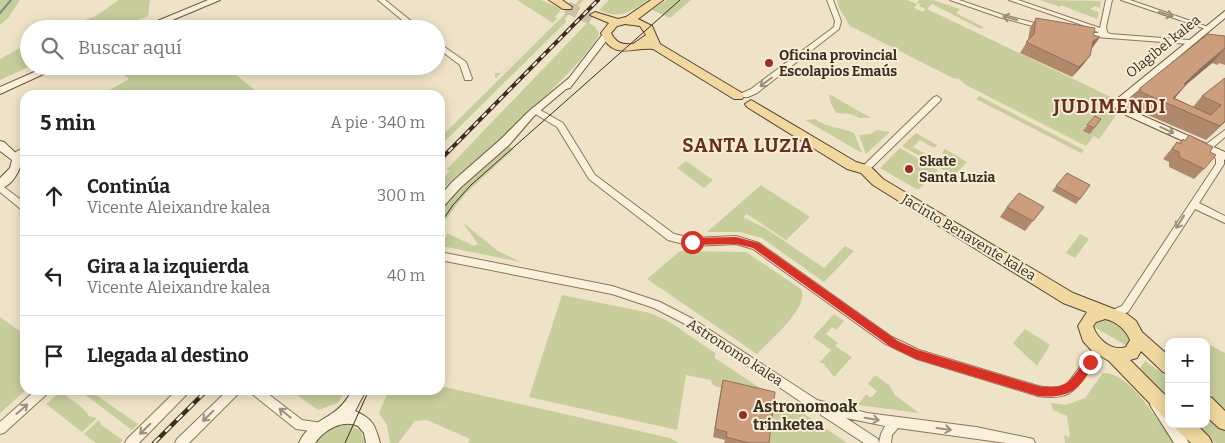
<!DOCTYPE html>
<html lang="es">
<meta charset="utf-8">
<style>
:root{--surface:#fff;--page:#f6f6f6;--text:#222;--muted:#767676;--line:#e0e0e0}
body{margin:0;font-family:Bitter,serif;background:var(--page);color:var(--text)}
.controls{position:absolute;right:15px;bottom:15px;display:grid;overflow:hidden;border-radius:10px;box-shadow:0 2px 12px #0003}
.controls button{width:45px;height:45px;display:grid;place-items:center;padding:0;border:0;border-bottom:1px solid var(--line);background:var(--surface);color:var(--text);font:25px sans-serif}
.stop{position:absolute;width:15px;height:15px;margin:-11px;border:4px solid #d93025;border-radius:50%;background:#fff}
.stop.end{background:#d93025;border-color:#fff;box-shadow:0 1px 5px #0008}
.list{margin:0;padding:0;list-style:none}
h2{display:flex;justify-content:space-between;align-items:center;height:65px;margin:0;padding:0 20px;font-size:21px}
h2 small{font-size:16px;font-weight:400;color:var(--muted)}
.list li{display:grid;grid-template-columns:32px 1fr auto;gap:15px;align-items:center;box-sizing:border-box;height:80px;padding:0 20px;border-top:1px solid var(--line)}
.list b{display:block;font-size:19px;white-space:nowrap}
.list p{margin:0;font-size:16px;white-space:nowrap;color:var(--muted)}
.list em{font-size:16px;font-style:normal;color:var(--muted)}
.icon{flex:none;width:28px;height:28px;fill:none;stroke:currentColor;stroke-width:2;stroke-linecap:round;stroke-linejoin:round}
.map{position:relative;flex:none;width:1225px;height:443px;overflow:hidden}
.search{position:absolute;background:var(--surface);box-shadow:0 2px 12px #0003;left:20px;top:20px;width:425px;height:55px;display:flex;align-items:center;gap:12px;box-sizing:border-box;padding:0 18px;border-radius:28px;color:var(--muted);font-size:19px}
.panel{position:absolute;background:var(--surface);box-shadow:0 2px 12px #0003;left:20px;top:90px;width:425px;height:305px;border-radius:15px}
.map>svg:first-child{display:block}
.green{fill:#c7cd9b}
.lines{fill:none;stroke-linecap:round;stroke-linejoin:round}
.stream{stroke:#6f9189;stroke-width:2}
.primary-tunnel{stroke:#cbbfa6;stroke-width:12;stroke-dasharray:12 5.5;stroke-linecap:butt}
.street-casing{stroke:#8b755c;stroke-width:2}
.secondary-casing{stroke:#6d563f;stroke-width:2}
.primary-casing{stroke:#594330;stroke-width:2}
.street{fill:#f9f0db;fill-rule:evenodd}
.secondary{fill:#f9f0db;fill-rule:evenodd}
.primary{fill:#f1d8a0;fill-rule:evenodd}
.tram{stroke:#3b2d20;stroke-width:1}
.rail-far1-casing{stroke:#3b2d20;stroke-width:4}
.rail-casing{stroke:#3b2d20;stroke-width:4.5}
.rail-far1{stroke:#f6edd7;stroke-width:2;stroke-dasharray:6;stroke-linecap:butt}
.rail{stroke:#f6edd7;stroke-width:2.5;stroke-dasharray:8;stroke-linecap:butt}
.wall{fill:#b0886c}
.shaded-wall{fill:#906f58}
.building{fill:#cd9e7d;stroke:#906f58}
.oneway{stroke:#9a8e7e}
.route{fill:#d93025}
.poi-dot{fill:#9a2c2d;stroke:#f6edd7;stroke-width:2}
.labels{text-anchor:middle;stroke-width:4;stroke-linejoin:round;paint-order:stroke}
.street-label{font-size:14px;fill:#3b2d20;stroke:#f6edd7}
.poi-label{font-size:14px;font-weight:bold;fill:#3b2d20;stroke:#f6edd7;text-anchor:start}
.near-poi-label{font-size:16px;font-weight:bold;fill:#3b2d20;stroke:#f6edd7;text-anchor:start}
.district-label{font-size:19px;font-weight:bold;letter-spacing:1px;fill:#682e1f;stroke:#f6edd7}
</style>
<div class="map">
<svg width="1225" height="443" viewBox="0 0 1225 443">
<rect width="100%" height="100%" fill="#efe3c7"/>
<path class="green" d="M0 0H20L9 17 0 25Z
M119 0H150L148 16 118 29H60L96 16Z
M517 0H541L562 9 555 17 558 18 496 78 495 77V73H502L553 23Z
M579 0H584L565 18 566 22 440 146V138Z
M609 0H648C630 12 620 20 599 10Z
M666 0H691L670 18 652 10Z
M837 0H907L917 4 914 8 923 12 926 9 919 6 921 4 917 3 919 0H933L960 9 956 13 983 27 981 29 932 4 927 9 1113 98 1112 102 1120 110 1099 139 1094 136 1086 146 966 85 959 79 953 78 850 26 839 8Z
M1040 0 1100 1 1101 0 1100 8 1095 6 1090 9 1099 12 1097 19 1061 5 1060 7Z
M588 22 595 27 599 33C599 49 504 136 486 152 472 165 451 179 440 191V182L450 171 447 169Z
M29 43V66H31L0 80V59Z
M110 66H225L261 95H171L160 92 147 95H101L129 79Z
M829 94 871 118H860L850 114 836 113 830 101Z
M979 96 1084 150 1081 153 976 99Z
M815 119C827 128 840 127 854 133L862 153 805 120Z
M877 130 890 132 866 154 859 135 871 134Z
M916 133 937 145 934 148 920 140 913 147 949 167 955 160 942 153 945 149 967 162 954 176 902 146Z
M506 145 514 149 466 193 443 223 440 222V208L449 197Z
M900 148 938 170 918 190 880 168Z
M686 161 713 180 704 188 677 168Z
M761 185 810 217 786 240 747 214 743 217 765 228 824 268 845 246 854 251 824 282 762 238 740 232H707Z
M463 223 498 251 521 262 442 246 447 233 474 246 478 244Z
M1080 234 1089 239 1075 258 1066 253Z
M680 251 746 252 801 289C810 307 769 341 757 354L647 279Z
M562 295 650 313 670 322 715 353V358L775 398 717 387 712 384 711 380 686 375 677 430 529 397Z
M834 314 844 321 836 330 832 327 826 334 838 343 835 346 852 357 834 377 823 363H819L831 350 813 337Z
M0 317 25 335 26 390 0 413Z
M1094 319H1113L1130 335 1132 349 1091 325Z
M1025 329 1050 345 1037 366 1013 343Z
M1210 345 1225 353V409L1206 392V353Z
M1145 361 1169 378V400L1143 373 1140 368Z
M1103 373C1131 372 1158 422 1174 443H1065L1064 435 1070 437 1067 416 1053 410 1051 403 1066 405 1085 398Z
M875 375 889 385 895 395 919 413 858 405 866 394 871 398 877 391 868 384Z
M440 386 670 438 679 443H468L470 439 427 420 415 421 398 443H390L387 425 379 413 389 390H440Z
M79 390H89L138 424 132 430Z
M290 390H346L338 403 318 410Z
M61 391C69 400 83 405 89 416L97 418 82 432 46 404Z
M771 399 791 405 847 443H766Z
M1206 412 1225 430V443H1215L1194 424H1206Z
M99 420 101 425 123 440 120 443H96L84 434Z
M346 423 360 430 366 443H313L335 425Z"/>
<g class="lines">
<path class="stream" d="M0 13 11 0"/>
<path class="primary-tunnel" d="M567 7 591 19"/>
<defs>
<path id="street" d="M378 0H385L421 29H413Z
M827 0H833L841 21 839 29 757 93 748 97H742V93L751 89 834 27 835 21Z
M950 0H959L1003 15 1046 26 1047 27 1044 29 999 17Z
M1009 0H1018L1100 28 1106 0H1112L1106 27 1107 32 1110 34 1189 40 1192 42 1189 44 1082 36 1080 35V33H1099L1091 28Z
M1121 0H1130L1211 28 1210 29H1206Z
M436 41 466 62 472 78 471 80H465L460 65 436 47Z
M937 96 941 99 940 101 868 171H862L861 169 862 167 934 97Z
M535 107 563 123 595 175 674 234 692 238 736 236 759 243 892 337 919 350 1038 386C1049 388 1059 389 1068 383L1096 345 1100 343 1104 345 1105 348C1101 356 1095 363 1089 371 1073 393 1068 400 1038 396L917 359 884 343 753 249 736 244 692 246 668 240 589 179 557 127 532 112 531 110 532 108Z
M1225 130V137L1210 150H1204L1203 148 1204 146Z
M25 147V154L18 158H12L11 156 12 154Z
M1216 149 1219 150 1224 159V164L1199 203 1225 216V223L1195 209 1128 312 1113 318 1110 317 1108 314 1110 311 1122 306 1216 164V159L1212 152Z
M0 184 25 203V211L22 210 0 192Z
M440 252 612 286 660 302 693 319 817 400 867 413 976 427 1029 438 1033 439 1035 443H1006L898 428 892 435 891 443H864L821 415 820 411 810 408 687 325 654 308 612 294 440 260ZM846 418 885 426 881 434 879 443 878 439Z
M36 390H49L48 393 4 433 0 434V422Z
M177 390H189L188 393 139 443H125L127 439Z
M228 390H240L239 393 189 443H175L177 439Z
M250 390H263L302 420 322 423 323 427 322 431 318 432 296 429 251 393Z"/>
<path id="secondary" d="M208 0H220L151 29H138Z
M1225 11V18L1122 104 1132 111 1225 152V160L1126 115 1117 110 1112 103Z
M606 33 610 36 570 88 566 89 534 116 509 145 460 188 444 206 440 207V196L452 182 501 139 528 112 569 78 603 34Z
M48 66H61L0 94V87Z
M0 141 4 142 22 159C20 171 13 185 0 189V178L10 168 12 160 0 151Z
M352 390H366L355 411C373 419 375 425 380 443H366L364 433 358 426C342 419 324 430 315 443H299C306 427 318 423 331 414 341 408 347 400 352 390Z
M1157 398C1169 403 1169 413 1169 424H1178L1189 443H1174L1150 405 1152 400Z"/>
<path id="primary" d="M549 0H562L572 7 571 9H563Z
M651 0H663L638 19 652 26 660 44 742 93 744 96 742 99H734L653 49C631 47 613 61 601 33L609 23 590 15 595 12 618 19 626 17ZM625 24 640 26 646 35 633 44C622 45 616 43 611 33L617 26Z
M751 100 856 162 870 166 883 179 1073 293 1127 314 1136 321 1142 332 1169 356V374L1163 372 1141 351 1137 358 1130 360 1169 399V419L1163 417 1109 361 1092 351 1083 341 1078 326 1087 312 1063 303 873 185 861 173 847 169 747 107 745 104ZM1105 319C1116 321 1126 330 1130 340L1126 347C1112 352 1097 339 1093 326L1096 322Z
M1206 396 1212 398 1225 411V430L1219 428 1206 416Z
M1175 424H1196L1209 437 1212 443H1191L1177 430Z"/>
</defs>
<use href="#street" class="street-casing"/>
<use href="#secondary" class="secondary-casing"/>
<use href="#primary" class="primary-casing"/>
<use href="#street" class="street"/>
<use href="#secondary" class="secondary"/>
<use href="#primary" class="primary"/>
<path class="tram" d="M440 224 453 205 471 185 680 0
M345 443 369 390"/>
<defs>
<path id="rail-far1" d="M440 160 598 0"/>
<path id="rail" d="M154 443 207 390"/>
</defs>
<use href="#rail-far1" class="rail-far1-casing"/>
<use href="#rail" class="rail-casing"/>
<use href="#rail-far1" class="rail-far1"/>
<use href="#rail" class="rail"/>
</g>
<path class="wall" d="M1036 18 1093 35V47L1091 48 1090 56 1082 66 1072 77 1020 53 1028 40 1030 28Z
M1225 36V65L1219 63 1218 65 1212 63 1186 85 1175 98 1193 107 1202 96 1225 78V122L1206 140 1129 107 1128 103 1140 88Z
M1095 116 1101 119 1090 134 1083 131Z
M1189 135 1210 152 1204 169 1194 179 1169 167V162L1163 159 1177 142 1179 143 1183 139 1185 140Z
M1067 173 1080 199 1076 204 1052 191Z
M1007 207H1044L1025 231 1000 217Z
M723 380 769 443H724L725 440 713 437 721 388Z"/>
<path class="shaded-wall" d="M1100 37 1093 47 1086 51 1093 41Z
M1225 49 1212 63 1188 83 1171 99 1184 84 1201 68Z
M1090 56 1082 66 1072 77 1079 67Z
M1186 85 1173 100V98Z
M443 117 444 123 440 125V119Z
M1225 121V122L1206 140Z"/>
<path class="building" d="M1036 18 1095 28 1093 35 1100 37 1093 41 1090 56 1079 67 1026 42 1034 34Z
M1208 34 1225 36V48L1201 68 1184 84 1186 85 1173 98 1211 115 1221 105 1202 96 1225 78V121L1220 126 1141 92 1140 88Z
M1095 116 1101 119 1094 128 1087 125Z
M1189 135 1213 147 1210 152 1216 155 1204 169 1179 157V152L1172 149 1177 142 1180 144 1183 139 1185 141Z
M1067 173 1090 185 1080 199 1056 186Z
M1019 193 1044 207 1033 221 1007 207Z
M723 380 775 392 769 443H749L726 437 727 432 715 429Z"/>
<defs><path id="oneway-shaft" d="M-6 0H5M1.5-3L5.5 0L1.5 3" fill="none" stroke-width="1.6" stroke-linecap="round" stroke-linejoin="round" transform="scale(1.25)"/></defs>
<g class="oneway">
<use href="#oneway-shaft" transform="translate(1166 14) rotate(18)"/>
<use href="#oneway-shaft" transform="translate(1010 18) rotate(-165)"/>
<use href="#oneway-shaft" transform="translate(766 82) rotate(143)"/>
<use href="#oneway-shaft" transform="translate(1167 130) rotate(24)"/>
<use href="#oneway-shaft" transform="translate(1180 222) rotate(122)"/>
<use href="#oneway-shaft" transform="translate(22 409) rotate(-41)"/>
<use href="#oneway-shaft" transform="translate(285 413) rotate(-141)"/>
<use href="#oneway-shaft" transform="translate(208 416) rotate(135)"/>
<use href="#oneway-shaft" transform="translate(872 419) rotate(10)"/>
<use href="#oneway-shaft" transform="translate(145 429) rotate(135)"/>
<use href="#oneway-shaft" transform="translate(944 429) rotate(8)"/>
</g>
<path class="route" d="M736 237 759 243 898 341 918 350 1038 386C1068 390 1070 381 1086 359H1093L1094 362C1081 390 1069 399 1038 396L916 359 891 347 753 248 736 244 692 245 688 242 692 238Z"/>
<g class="poi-dot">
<circle cx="769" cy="63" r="5"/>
<circle cx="909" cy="169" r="5"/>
<circle cx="743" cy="415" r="5"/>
</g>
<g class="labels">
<g class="street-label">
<text transform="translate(1163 46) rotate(-39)" y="5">Olagibel kalea</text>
<text transform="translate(969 237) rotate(31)" y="5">Jacinto Benavente kalea</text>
<text transform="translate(735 352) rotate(33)" y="5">Astronomo kalea</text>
</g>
<g class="poi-label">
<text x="779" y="60">Oficina provincial<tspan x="779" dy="16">Escolapios Emaús</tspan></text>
<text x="919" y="166">Skate<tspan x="919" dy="16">Santa Luzia</tspan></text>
</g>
<g class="near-poi-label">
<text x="753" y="412">Astronomoak<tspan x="753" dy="18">trinketea</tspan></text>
</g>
<g class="district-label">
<text x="1110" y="113">JUDIMENDI</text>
<text x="748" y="152">SANTA LUZIA</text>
</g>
</g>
</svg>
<div class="controls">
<button>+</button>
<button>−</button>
</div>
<div class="stop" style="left:692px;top:242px"></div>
<div class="stop end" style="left:1090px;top:362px"></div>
<div class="search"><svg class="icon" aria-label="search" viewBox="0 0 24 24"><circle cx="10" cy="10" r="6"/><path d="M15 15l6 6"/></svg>Buscar aquí</div>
<section class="panel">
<h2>5 min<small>A pie · 340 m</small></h2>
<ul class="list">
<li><svg class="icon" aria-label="ahead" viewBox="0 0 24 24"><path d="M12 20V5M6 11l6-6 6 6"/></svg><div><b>Continúa</b><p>Vicente Aleixandre kalea</p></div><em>300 m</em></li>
<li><svg class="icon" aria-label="left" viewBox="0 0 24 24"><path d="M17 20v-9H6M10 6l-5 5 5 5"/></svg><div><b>Gira a la izquierda</b><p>Vicente Aleixandre kalea</p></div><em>40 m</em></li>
<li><svg class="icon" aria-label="arrive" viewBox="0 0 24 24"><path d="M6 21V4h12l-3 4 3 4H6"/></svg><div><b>Llegada al destino</b></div></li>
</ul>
</section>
</div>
